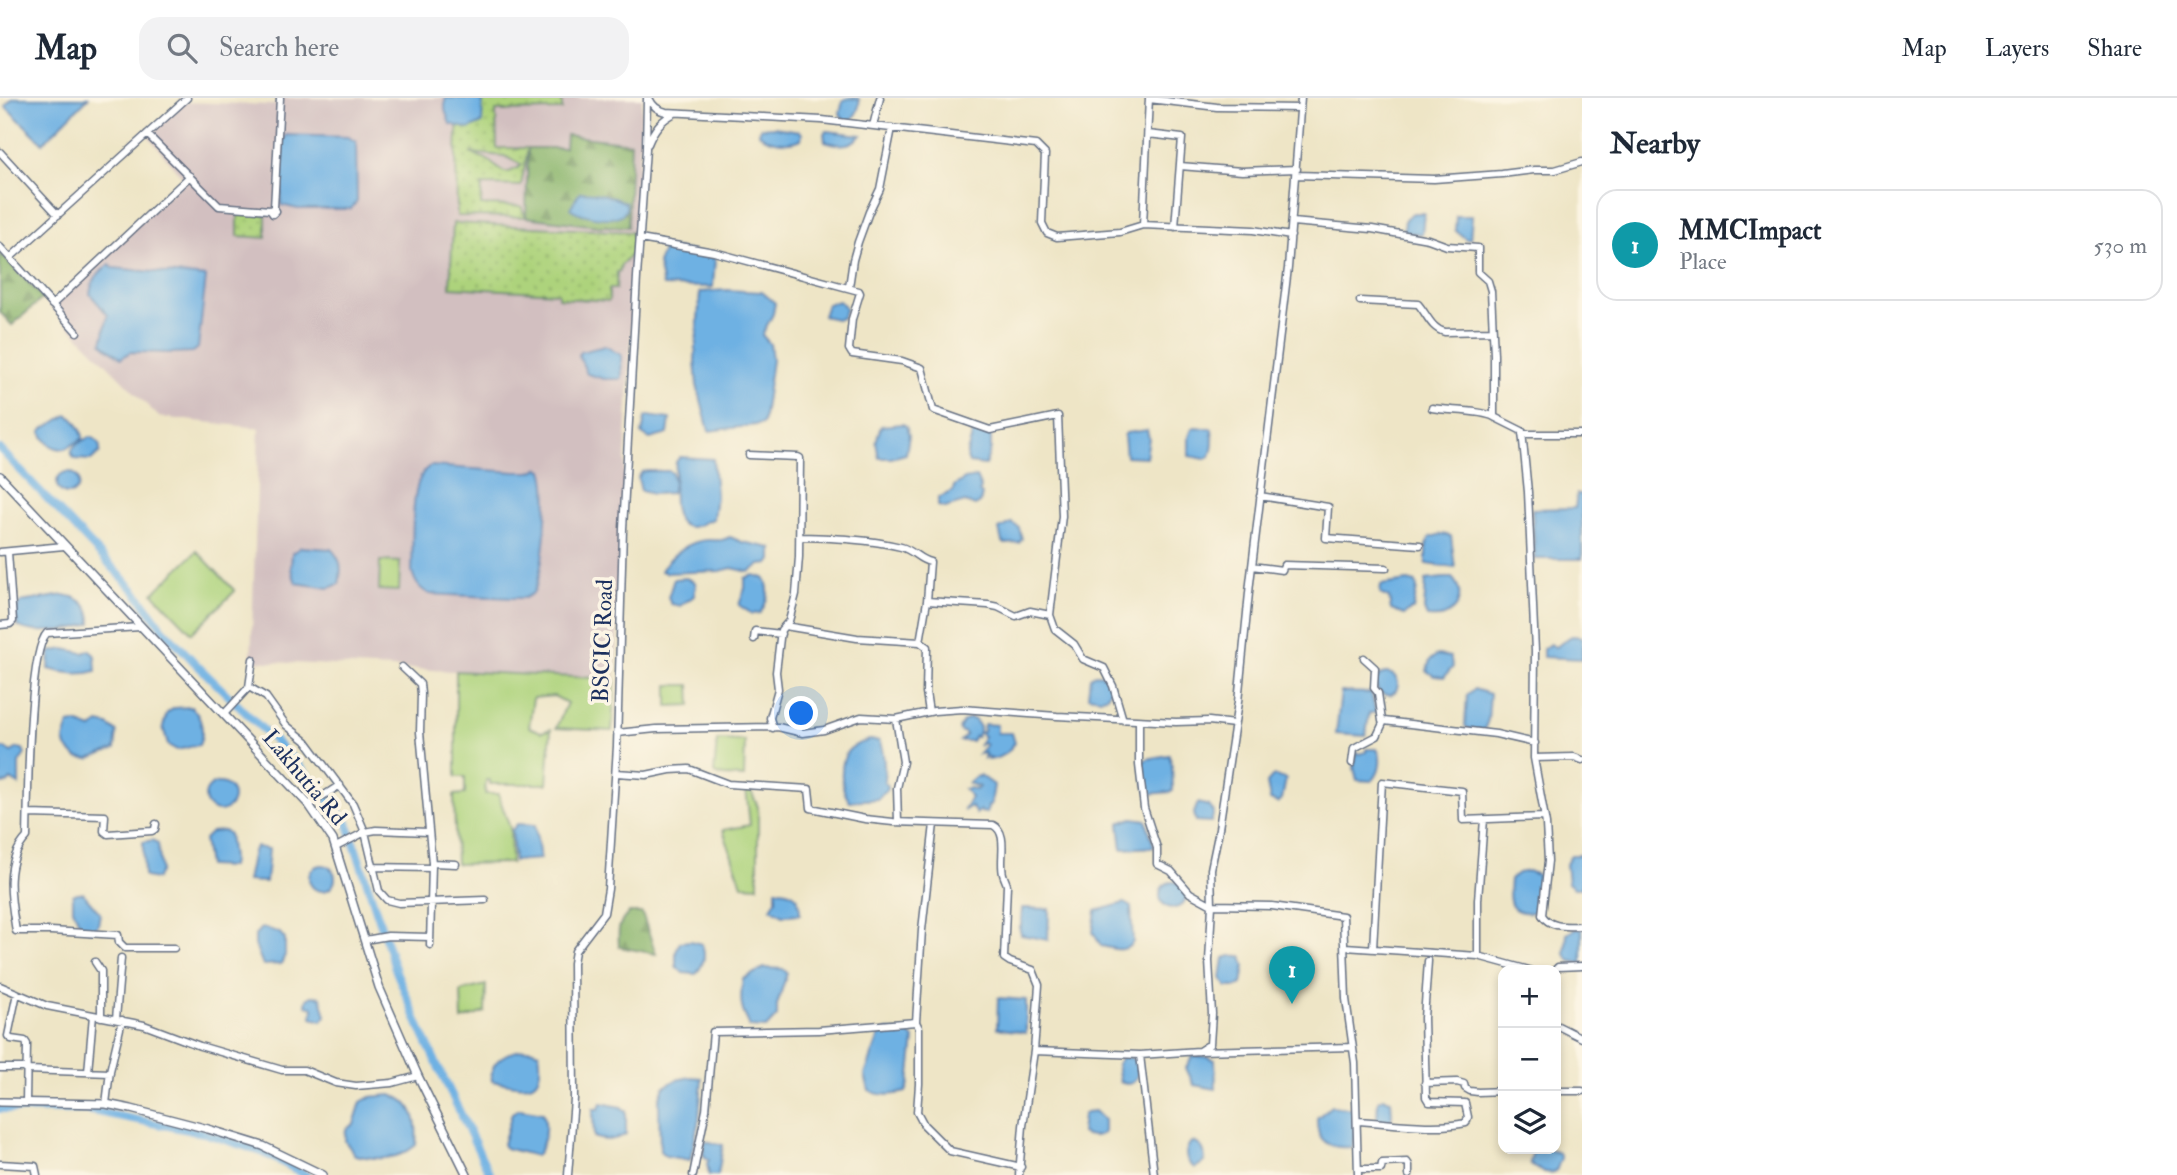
<!DOCTYPE html>
<meta charset="utf-8">
<style>
:root{--surface:#fff;--page:#f2f2f3;--text:#1f2937;--muted:#747a83;--line:#e0e1e3;--accent:#c8321e}
body{margin:0;font-family:"IM FELL Double Pica",serif;background:var(--page);color:var(--text)}
.controls{position:absolute;right:21px;bottom:21px;display:grid;overflow:hidden;border-radius:14px;box-shadow:0 4px 10px #0003}
.controls button{width:63px;height:63px;display:grid;place-items:center;padding:0;border:0;border-bottom:2px solid var(--line);background:var(--surface);color:var(--text);font:35px sans-serif}
.you{position:absolute;left:802px;top:616px;width:24px;height:24px;margin:-18px;border:5px solid #fff;border-radius:50%;background:#1a73e8;box-shadow:0 0 0 10px #1a73e833}
.badge{display:grid;place-items:center;width:46px;height:46px;border-radius:50%;background:var(--accent);color:#fff;font-size:23px;font-weight:700}
.pin{position:absolute;translate:-50% -58px;filter:drop-shadow(0 2px 4px #0008)}
.pin::after{content:'';position:absolute;top:37px;width:24px;height:21px;background:inherit;clip-path:polygon(0 0,100% 0,50% 100%)}
.list{margin:0;padding:0;list-style:none}
h2{display:flex;justify-content:space-between;align-items:center;height:91px;margin:0;padding:0 28px;font-size:30px}
h2 small{font-size:23px;font-weight:400;color:var(--muted)}
.list li{display:grid;grid-template-columns:46px 1fr auto;gap:21px;align-items:center;box-sizing:border-box;height:112px;margin:0 14px 14px;padding:0 14px;border:2px solid var(--line);border-radius:21px}
.list b{display:block;font-size:26px;white-space:nowrap}
.list p{margin:0;font-size:23px;white-space:nowrap;color:var(--muted)}
.list em{font-size:23px;font-style:normal;color:var(--muted)}
.icon{flex:none;width:38px;height:38px;fill:none;stroke:currentColor;stroke-width:2;stroke-linecap:round;stroke-linejoin:round}
.map{position:relative;flex:none;width:1582px;height:1077px;overflow:hidden}
header{display:flex;align-items:center;gap:42px;box-sizing:border-box;height:98px;padding:0 35px;background:var(--surface);border-bottom:2px solid var(--line)}
header strong{font-size:33px}
nav{display:flex;gap:38px;margin-inline-start:auto;font-size:24px}
.search{width:490px;height:63px;background:var(--page);display:flex;align-items:center;gap:18px;box-sizing:border-box;padding:0 24px;border-radius:21px;color:var(--muted);font-size:26px}
main{display:flex}
aside{flex:1;background:var(--surface)}
.map>svg:first-child{display:block}
.industrial{fill:#d2bfc0}
.grass{fill:url(#grass-dots);stroke:#64816d;stroke-width:2;fill-rule:evenodd}
.forest{fill:url(#forest-firs);stroke:#527265;stroke-width:2}
.green{fill:#add37c;stroke:#64816d;stroke-width:2}
.water{fill:#6eb1e3;stroke:#4470a0;stroke-width:2}
.lines{fill:none;stroke-linecap:round;stroke-linejoin:round}
.canal{stroke:#6eb1e3;stroke-width:8}
.minor-casing{stroke:#656f82;stroke-width:9}
.tertiary-casing{stroke:#656f82;stroke-width:10}
.minor{stroke:#fff;stroke-width:6}
.tertiary{stroke:#fff;stroke-width:7}
.labels{text-anchor:middle;stroke-width:7;stroke-linejoin:round;paint-order:stroke}
.street-label{font-size:23px;fill:#1b2f5e;stroke:#fcf5e5}
</style>
<header>
<strong>Map</strong>
<div class="search"><svg class="icon" aria-label="search" viewBox="0 0 24 24"><circle cx="10" cy="10" r="6"/><path d="M15 15l6 6"/></svg>Search here</div>
<nav><a>Map</a><a>Layers</a><a>Share</a></nav>
</header>
<main>
<div class="map">
<svg width="1582" height="1077" viewBox="0 0 1582 1077">
<defs>
<pattern id="grass-dots" width="8" height="8" patternUnits="userSpaceOnUse" patternTransform="scale(1.75)"><rect width="8" height="8" fill="#add37c"/><path d="M2 2h.1M6 6h.1" fill="none" stroke="#94b56e" stroke-width="1.8" stroke-linecap="round"/></pattern>
<pattern id="forest-firs" width="22" height="20" patternUnits="userSpaceOnUse" patternTransform="scale(1.75)"><rect width="22" height="20" fill="#8ab56c"/><path d="M5 1l3.5 6h-7zM16 11l3.5 6h-7z" fill="#70945c"/></pattern>
</defs>
<rect width="100%" height="100%" fill="#fcf5e5"/>
<filter id="ink" filterUnits="userSpaceOnUse"><feTurbulence type="fractalNoise" baseFrequency=".0143" numOctaves="2"/><feDisplacementMap in="SourceGraphic" scale="14" xChannelSelector="R" yChannelSelector="G"/><feConvolveMatrix kernelMatrix="1 2 1 2 8 2 1 2 1" color-interpolation-filters="sRGB"/></filter>
<filter id="wash" filterUnits="userSpaceOnUse"><feTurbulence type="fractalNoise" baseFrequency=".00686" numOctaves="4" result="noise"/><feDisplacementMap in="SourceGraphic" scale="28" xChannelSelector="R" yChannelSelector="G"/><feGaussianBlur stdDeviation="1.57" result="paint"/><feColorMatrix in="noise" values="0 0 0 0 0 0 0 0 0 0 0 0 0 0 0 0 0 1.4 0 .05"/><feComposite in="paint" operator="in"/></filter>
<g filter="url(#wash)">
<rect width="100%" height="100%" fill="#eee5c6"/>
<path class="industrial" d="M276 0H642L615 581 251 563 259 330 159 319 48 207 185 82 149 39 183 4 275 7Z"/>
<path class="grass" d="M459 0H562V12L496 13 497 50H528L521 88 482 87 481 107 521 108 526 119 457 118 456 54ZM470 55 504 58 522 67C502 81 503 72 486 61 481 58 474 57 470 55Z
M238 114 266 117V140L238 138Z
M453 125 631 134 633 143 632 156 621 167 620 173 617 174 616 191H609V203L558 200V195L450 189Z"/>
<path class="forest" d="M566 37 631 45 628 129 597 128 526 119 528 50H565Z
M0 155 43 200 12 227 0 214Z
M629 815H642L656 856 619 849C618 833 617 826 629 815Z"/>
<path class="green" d="M197 453 235 493 192 535 153 495Z
M380 463 400 464 399 493 379 492Z
M456 573 615 581 612 633 556 630 567 605 554 598 533 600 529 629 541 634 551 631 547 686H490V682H486L485 696H498L510 730 511 765 456 766 454 697 465 696V679H456Z
M668 587H690L691 607 668 608Z
M717 642 745 643 744 679 723 678 714 675Z
M746 690 750 691 758 709V788L742 787 723 732 750 727Z
M486 887 485 914 462 922 461 893Z"/>
<path class="water" d="M13 0H88L43 45 5 8Z
M445 0H483L482 25 469 31 450 26 445 12Z
M850 0 859 1C860 8 857 16 851 22H844L840 16 843 2Z
M774 29 800 33 802 36 801 41C788 47 770 44 759 36L760 30Z
M827 33 861 37C850 49 840 48 825 43L824 35Z
M286 37 348 39 356 44 357 103 351 111H298L281 107 283 43Z
M580 94C596 94 612 98 626 105 631 129 580 119 570 110Z
M1413 115H1424L1422 136 1404 134 1405 121Z
M1456 118H1472L1470 141H1466L1455 132Z
M664 149 686 152 715 160 713 189 663 188 658 166Z
M110 166 113 170 206 179 198 250 193 254 172 255 131 254 121 260 102 245 108 217 90 196C92 181 98 175 110 166Z
M727 192 762 194 775 205 773 216 762 237 770 246 772 262 763 326 709 333 697 287 695 262 700 194Z
M839 203 846 210 842 220 836 221 823 218 827 206Z
M605 248 621 257 622 281H604L587 276 579 258 580 254Z
M68 317C76 321 80 330 83 338L82 341 65 351C53 351 46 346 41 334L43 331Z
M647 318 670 321 668 336 650 341 642 336 645 320Z
M903 326 906 328 909 337 906 356 891 360H879L876 344 881 328Z
M1195 329 1212 331C1213 341 1214 349 1210 358L1205 361 1189 358V339L1192 331Z
M1147 332 1149 340 1146 359 1126 358 1124 338 1126 335Z
M972 335H991V350L985 367 969 365C963 354 972 346 972 335Z
M89 339C96 340 101 345 100 354L91 362 75 361C65 350 80 345 89 339Z
M680 359 713 361 716 397 713 421C705 423 700 428 691 429 666 429 675 381 676 364Z
M431 368 515 374H531L539 370 543 372C551 393 544 475 533 495L525 500H513L429 496C419 490 415 485 412 473 414 450 407 377 431 368Z
M647 373H669L672 375 674 386 671 395 652 396 641 393 638 380 642 374Z
M57 385a11 11 0 1 1 22 0a11 11 0 1 1-22 0Z
M976 379 981 390 979 394 982 396 980 405 975 408 965 404 945 410 938 408V400L953 393 954 388 965 381Z
M1577 396H1582V461H1535L1532 411 1575 410Z
M1012 425 1019 430 1022 441 1019 445 1004 446 1002 444 999 431Z
M1442 436 1451 438 1455 470 1426 466V448L1430 439Z
M730 439 742 444 772 450V462L769 466 760 467 749 474 732 470 720 473 666 475 661 473C669 458 690 442 708 442 719 442 719 444 730 439Z
M301 449 331 451C342 462 342 470 339 486L329 490 296 485 291 470 292 455Z
M754 477 764 480C772 491 767 505 760 515L752 516 739 507 745 490V480Z
M686 480 694 483 696 487 694 498 680 508 671 506 668 500 674 481Z
M1444 480H1452C1464 492 1461 511 1444 518 1439 520 1433 519 1427 519L1424 512 1426 482Z
M1408 483 1416 485 1417 490 1413 512H1410L1404 517 1391 512 1389 500 1380 496 1381 487Z
M64 497C80 499 92 509 91 525 75 532 33 538 18 528 15 520 15 510 21 504Z
M1572 538 1582 539V561L1543 559V551L1550 546 1555 549C1562 546 1565 541 1572 538Z
M64 551 84 555 90 552 95 558 96 573C79 578 65 575 49 571L50 554Z
M1437 557 1450 559 1453 569 1444 579 1434 578 1427 573 1430 562Z
M1376 586a11 11 0 1 1 22 0a11 11 0 1 1-22 0Z
M1095 576 1105 577C1109 585 1113 591 1106 599L1101 600 1088 598 1090 579Z
M1474 591 1490 596 1488 622 1484 632 1470 631 1465 628 1467 597Z
M1341 594 1371 595 1376 615H1369L1366 638 1336 636Z
M191 609C202 618 205 635 199 647L177 652 168 647 163 629 167 615 174 610Z
M970 620 975 622 980 629 977 639 975 638 972 643H960L966 637 964 634H961L959 631 963 624Z
M76 625 92 631 99 625 108 627 117 634 115 651 89 661 77 660 66 649 64 641 69 626Z
M984 626 997 627V635H1012L1015 645 1011 648V651C1005 656 996 662 988 662L990 660 987 658 984 660 985 655 978 656 986 647 983 645 978 648 984 638 980 635 983 633Z
M869 642 879 643C884 650 885 675 884 685L887 687V691L878 701 850 703C840 693 839 665 848 653 852 647 862 645 869 642Z
M0 650H5L11 654 18 650 23 651 25 656 19 665V687L11 682 8 685 0 686Z
M1366 651H1377C1383 661 1380 676 1372 683L1357 682 1354 670 1357 654 1360 656 1366 654Z
M1169 657 1172 667 1173 692 1170 694 1149 696 1145 687 1143 664 1147 661Z
M980 677 994 687 991 706 988 708 987 715 981 714 980 712 976 716 971 708 963 713 971 699 964 691 970 690 976 692 979 689 968 685 976 678 979 679Z
M1273 678 1286 681 1282 701 1278 705 1270 702 1267 685Z
M205 699a14 14 0 1 1 28 0a14 14 0 1 1-28 0Z
M1198 705 1209 708 1214 714 1211 724 1196 723 1194 715Z
M1133 720 1146 722 1154 749 1122 751 1119 725Z
M517 726 535 727 540 761 514 763 512 732Z
M211 734 224 733 229 736 232 761 231 769 208 768 204 741Z
M153 742 158 746 161 772 156 781 144 779 143 744Z
M256 749 269 751 266 784 247 783 253 753Z
M1571 757H1582V790H1574L1568 785 1566 766Z
M309 780a13 13 0 1 1 26 0a13 13 0 1 1-26 0Z
M1528 773 1540 778 1542 792 1536 814C1508 817 1508 806 1510 781L1518 775Z
M1160 797a13 13 0 1 1 26 0a13 13 0 1 1-26 0Z
M776 792C794 792 800 797 800 816L783 817 771 810 776 802Z
M77 795H83L100 815 98 827 91 833 81 829 73 811V797Z
M1124 805 1131 809 1133 844C1125 856 1113 850 1101 848L1093 834 1096 813Z
M1022 810 1049 811 1048 842 1021 837 1019 829H1021Z
M265 830 280 835 285 841V857L281 866 263 867 255 847V837L260 831Z
M1575 831H1582V865L1570 863 1565 856 1567 836Z
M690 843 702 846C706 858 704 866 696 876L683 875 676 868V854L680 844Z
M1231 858H1242L1245 868 1242 886 1236 889H1227L1221 880 1224 860Z
M764 870 783 871 787 875 777 907V918L766 930 749 929C749 925 747 922 745 918 740 908 741 892 743 881Z
M312 898 321 899 326 918 322 923 312 920 313 909 306 908 307 901Z
M998 900 1026 902V935L997 930Z
M890 932 909 936 914 941 909 986 906 994C893 997 880 999 869 992L865 977 879 938 883 933Z
M530 951 539 954C546 998 523 988 492 983 488 960 511 952 530 951Z
M1123 958 1136 962C1141 976 1136 991 1120 984L1117 966Z
M1192 958 1209 959 1215 962 1216 991 1194 987 1186 970Z
M691 979 702 980 699 1021 690 1062 666 1058 660 1053 659 1001 664 989 676 982Z
M391 997C415 1003 418 1025 416 1047 397 1063 378 1062 355 1057L345 1043 346 1031 354 1026 361 1004 370 999Z
M1383 1000 1391 1002 1392 1018 1390 1023 1377 1022 1378 1003Z
M601 1005 621 1009 626 1013V1036C617 1042 604 1044 594 1039L593 1011H599Z
M1331 1008 1353 1011 1354 1037 1352 1049C1329 1051 1316 1044 1317 1020Z
M519 1011 543 1015C548 1027 544 1050 536 1058L505 1050 503 1046 512 1015Z
M1095 1013 1104 1022V1035C1096 1040 1089 1039 1081 1035L1083 1018 1086 1014Z
M705 1043 723 1047 718 1077H709L707 1065 709 1062 703 1057Z
M1191 1044C1202 1046 1206 1053 1204 1064L1195 1070C1185 1064 1183 1054 1191 1044Z
M1538 1051H1548L1559 1055 1561 1060 1556 1073C1547 1077 1537 1072 1530 1065L1532 1056Z"/>
<g class="lines">
<path class="canal" d="M0 351 135 493 163 531 197 567 294 662 347 724 396 873 423 937 490 1077
M0 1011 87 1012 204 1035 262 1054 306 1077"/>
</g>
</g>
<g filter="url(#ink)">
<g class="lines">
<defs>
<path id="minor" d="M649 0C653 8 657 12 666 14L822 22 1036 47 1045 56 1042 125 1047 135 1057 139 1120 134 1143 127 1253 132 1291 138
M1301 0 1288 170 1250 485 1238 604 1218 737 1211 771 1212 807 1272 808 1343 818 1346 901 1355 965 1358 1077
M1149 1 1217 9 1300 10
M873 28 880 0
M147 36 219 108 270 112
M1148 36 1182 40 1175 129
M648 46C654 31 661 22 675 15
M0 54 58 117
M1180 68 1242 73 1297 71
M1296 77 1434 81 1502 76 1534 72H1555L1582 64
M274 110 280 0
M274 110 276 113 273 116 270 112Z
M1292 124 1372 131 1428 141 1447 148 1478 150V174L1488 183 1491 193 1494 257V319L1522 333 1528 394 1535 553 1534 660 1546 726 1548 763 1542 817C1551 831 1567 828 1582 828
M1143 127 1149 0
M640 141 714 154 859 193 860 195 852 221 849 251 852 256 902 263 922 270 933 312 990 332 1058 318 1062 418 1050 517 1055 531 1074 546 1083 561 1104 570 1113 588 1123 622
M0 149 77 234
M10 160 187 0
M849 189 853 162 858 144 869 114 880 91 892 30
M1360 203 1418 206C1427 216 1431 231 1445 234L1493 233
M52 207 190 78
M1432 310C1447 313 1483 312 1494 319
M1522 336H1582
M749 357 798 359 800 360 799 459 796 496 789 523 781 532 776 574 778 591 770 620 773 630
M1260 398 1328 409 1326 440 1420 447
M801 439C834 440 869 441 901 449 913 452 919 462 930 464L927 503
M0 454 64 448
M1252 468 1282 472 1284 467 1386 470
M0 527 10 526 13 523 8 454
M785 528 857 540 920 544 927 549 926 594 929 614
M140 529 47 535C28 553 28 705 27 739 3 764 11 803 16 833H51L118 837 119 844 125 850H174
M754 541 755 533 781 536
M920 544 927 503 988 507 998 509 1016 518 1030 513 1050 517
M1364 560 1375 570 1374 590 1378 595 1382 623
M402 569 420 586 421 596 420 634 432 765 430 847
M249 589 266 599 286 627 306 643 353 706 365 734 379 793 387 802 399 805 485 802
M225 615 249 589 253 561
M896 621 903 664 897 690 898 724
M1139 623V667L1144 710 1157 750V766L1171 773 1190 795 1212 807 1209 863 1212 916 1210 946 1199 953
M617 635 656 631 778 629 803 635 824 632 861 619 896 621 934 613 962 611 1057 618 1176 624 1209 623 1234 626
M1534 660 1574 659 1582 662
M1352 665 1354 650 1377 638 1384 623 1496 636 1535 645
M616 675 646 677 670 672 689 671 728 686 809 691 811 710 865 721 893 724 993 727C1009 735 999 761 1003 776 1004 780 1006 783 1007 787L1004 860 1010 864 1033 872 1039 887 1034 953 1023 1028 1019 1077
M309 707 340 687
M28 716 105 718 104 733 108 736 152 733 155 731 156 726
M336 749 365 734 376 732 428 734
M432 765 456 766
M371 769 432 770
M365 842 388 838 430 839
M1345 849 1478 858 1529 872
M1373 851 1382 684 1462 693 1463 722 1544 719
M1478 858V802L1484 721
M95 864 101 873V919
M1555 872 1558 869 1582 868
M1556 884V890
M0 888 47 908 144 927 200 948 282 972H304L336 985 356 988 392 985 418 978
M17 895 8 938 11 941 25 943 27 946 26 1004
M116 921 121 860
M916 924 922 832 934 726
M1556 927 1582 940
M1034 953 1140 957 1199 953 1352 949
M1140 957 1154 1077
M0 970H27
M27 972 110 975
M88 974 93 917
M1425 985 1457 984 1464 986 1465 990 1470 993 1478 994 1503 993
M1556 993H1582
M106 1006 110 973 122 922
M1357 1023C1391 1025 1433 1032 1466 1025L1468 1019 1465 1005 1429 1004 1426 999 1424 920 1428 863
M0 1066 35 1068 37 1077
M1358 1071H1381L1382 1065 1407 1064 1409 1067V1077
M568 1077 574 1001 573 865 575 853 604 815 608 791 617 648 623 431 637 179 646 51 647 0
M693 1077 706 1012 713 934 819 932 916 924 919 930V986L917 1014 924 1027 950 1053 1021 1069"/>
<path id="tertiary" d="M0 378 309 707 333 742 379 889 418 978 467 1077
M0 1004 106 1006 131 1011 208 1031 263 1048 323 1077"/>
</defs>
<use href="#minor" class="minor-casing"/>
<use href="#tertiary" class="tertiary-casing"/>
<use href="#minor" class="minor"/>
<use href="#tertiary" class="tertiary"/>
</g>
</g>
<g class="labels">
<g class="street-label">
<text transform="translate(602 543) rotate(-88)" y="8">BSCIC Road</text>
<text transform="translate(305 679) rotate(50)" y="8">Lakhutia Rd</text>
</g>
</g>
</svg>
<div class="controls">
<button>+</button>
<button>−</button>
<button><svg class="icon" aria-label="layers" viewBox="0 0 24 24"><path d="M12 4l9 5-9 5-9-5zM3 14l9 5 9-5"/></svg></button>
</div>
<div class="you"></div>
<div class="pin badge" style="left:1292px;top:906px;background:#0f9aa8">1</div>
</div>
<aside>
<h2>Nearby<small></small></h2>
<ul class="list">
<li><span class="badge" style="background:#0f9aa8">1</span><div><b>MMCImpact</b><p>Place</p></div><em>530 m</em></li>
</ul>
</aside>
</main>
